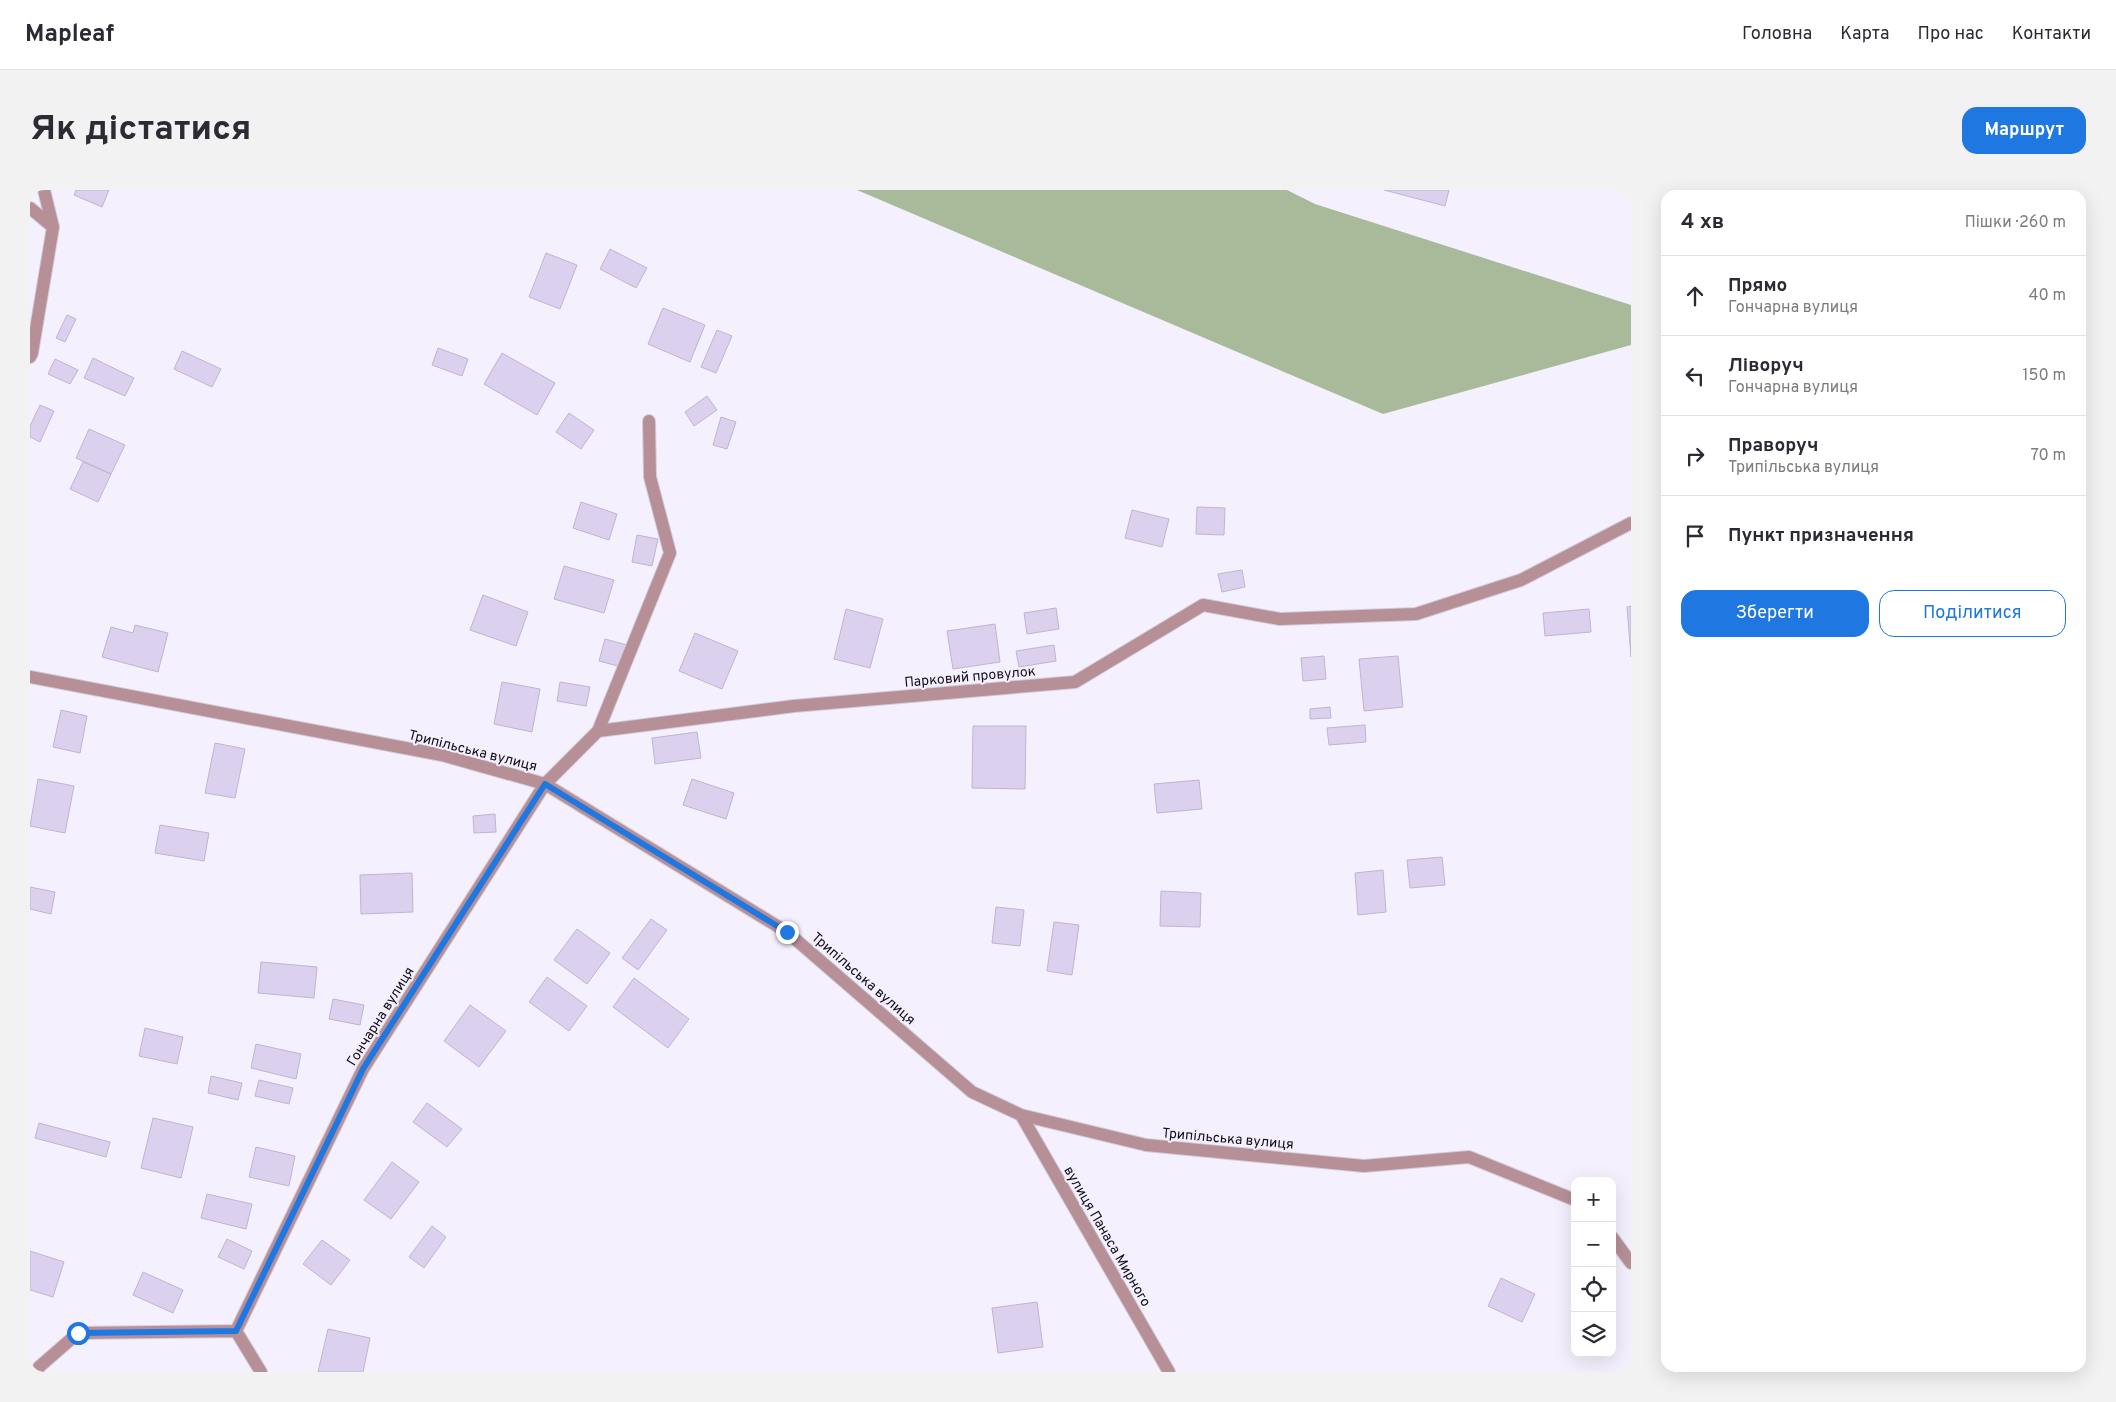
<!DOCTYPE html>
<html lang="uk">
<meta charset="utf-8">
<style>
:root{--surface:#fff;--page:#f2f2f3;--text:#2b2b33;--muted:#7c7c81;--line:#e1e1e2;--accent:#1f77e1}
body{margin:0;font-family:Overpass,sans-serif;background:var(--page);color:var(--text)}
.controls{position:absolute;right:15px;bottom:15px;display:grid;overflow:hidden;border-radius:10px;box-shadow:0 5px 20px #0002}
.controls button{width:45px;height:45px;display:grid;place-items:center;padding:0;border:0;border-bottom:1px solid var(--line);background:var(--surface);color:var(--text);font:25px sans-serif}
.stop{position:absolute;width:15px;height:15px;margin:-11px;border:4px solid #1f77e1;border-radius:50%;background:#fff}
.stop.end{background:#1f77e1;border-color:#fff;box-shadow:0 1px 5px #0008}
.list{margin:0;padding:0;list-style:none}
h2{display:flex;justify-content:space-between;align-items:center;height:65px;margin:0;padding:0 20px;font-size:21px}
h2 small{font-size:16px;font-weight:400;color:var(--muted)}
.list li{display:grid;grid-template-columns:32px 1fr auto;gap:15px;align-items:center;box-sizing:border-box;height:80px;padding:0 20px;border-top:1px solid var(--line)}
.list b{display:block;font-size:19px;white-space:nowrap}
.list p{margin:0;font-size:16px;white-space:nowrap;color:var(--muted)}
.list em{font-size:16px;font-style:normal;color:var(--muted)}
.actions{display:flex;gap:10px;padding:15px 20px}
.actions a{flex:1;padding:11px 0;border:1px solid var(--accent);border-radius:15px;text-align:center;font-size:18px;color:var(--accent)}
.actions .main{background:var(--accent);color:#fff}
.icon{flex:none;width:28px;height:28px;fill:none;stroke:currentColor;stroke-width:2;stroke-linecap:round;stroke-linejoin:round}
.map{position:relative;flex:none;width:1601px;height:1182px;overflow:hidden;border-radius:15px}
header{display:flex;align-items:center;gap:30px;box-sizing:border-box;height:70px;padding:0 25px;background:var(--surface);border-bottom:1px solid var(--line)}
header strong{font-size:24px}
nav{display:flex;gap:28px;margin-inline-start:auto;font-size:18px}
.intro{display:flex;align-items:center;justify-content:space-between;box-sizing:border-box;height:120px;padding:0 30px}
h1{margin:0;font-size:35px}
.button{padding:12px 22px;border-radius:15px;background:var(--accent);color:#fff;font-size:18px;font-weight:700}
main{display:flex;gap:30px;padding:0 30px}
aside{flex:1;background:var(--surface);border-radius:15px;box-shadow:0 5px 20px #0002}
.map>svg:first-child{display:block}
.forest{fill:#a9ba9a}
.building{fill:#dcd0ef;stroke:#c0b4d2}
.lines{fill:none;stroke-linecap:round;stroke-linejoin:round}
.minor-casing{stroke:#d1ccd8;stroke-width:14}
.minor{stroke:#b78f97;stroke-width:12}
.route{stroke:#1f77e1;stroke-width:6}
.labels{text-anchor:middle;stroke-width:4;stroke-linejoin:round;paint-order:stroke}
.street-label{font-size:14px;fill:#120e18;stroke:#f5f0fd}
</style>
<header>
<strong>Mapleaf</strong>
<nav><a>Головна</a><a>Карта</a><a>Про нас</a><a>Контакти</a></nav>
</header>
<div class="intro"><h1>Як дістатися</h1><a class="button">Маршрут</a></div>
<main>
<div class="map">
<svg width="1601" height="1182" viewBox="0 0 1601 1182">
<rect width="100%" height="100%" fill="#f5f0fd"/>
<path class="forest" d="M827 0H1257L1285 14 1601 115V155L1353 224Z"/>
<path class="building" d="M46 0H79L72 17 44 5Z
M1354 0H1419L1415 16Z
M580 59 617 78 606 98 570 79Z
M516 63 547 75 530 119 499 107Z
M633 118 675 135 660 172 618 154Z
M37 125 46 129 35 152 26 148Z
M687 140 702 146 686 183 671 177Z
M408 158 438 169 432 186 402 175Z
M152 161 191 179 182 197 144 179Z
M472 163 525 193 507 225 454 194Z
M63 168 104 188 95 206 54 188Z
M25 169 48 180 40 194 18 184Z
M677 206 687 220 664 236 655 222Z
M10 215 24 221 10 252 0 247V236Z
M539 223 564 240 551 259 526 242Z
M691 227 706 232 697 259 683 255Z
M59 239 95 255 81 284 46 268Z
M53 272 81 284 68 312 40 299Z
M551 312 587 324 579 350 543 338Z
M1167 317 1195 318 1194 345 1166 344Z
M1102 320 1139 329 1132 357 1095 348Z
M607 345 628 349 622 376 602 372Z
M534 376 584 390 574 423 524 409Z
M1212 380 1215 397 1192 402 1188 384Z
M453 405 498 422 486 456 440 440Z
M1601 416V467L1597 417Z
M1026 418 1029 439 997 444 994 423Z
M816 419 853 429 840 478 804 469Z
M1559 419 1561 442 1515 446 1513 423Z
M965 434 970 472 923 479 917 441Z
M105 435 138 443 128 482 72 467 81 437 103 443Z
M665 443 708 461 692 499 649 481Z
M575 449 597 455 592 477 569 471Z
M1024 455 1026 471 989 477 986 461Z
M1294 466 1296 489 1273 491 1271 468Z
M1368 466 1373 517 1334 521 1329 469Z
M472 492 510 499 502 542 464 534Z
M530 492 560 497 556 516 527 511Z
M1300 517 1301 528 1280 529V519Z
M31 520 57 526 50 563 23 557Z
M1335 535 1336 552 1299 555 1297 538Z
M943 536H996L995 599 942 598Z
M667 542 671 568 625 574 622 548Z
M185 553 215 559 205 608 175 603Z
M8 589 44 596 35 643 0 636Z
M662 589 704 603 696 629 653 615Z
M1169 590 1172 619 1127 623 1124 594Z
M465 624 466 642 444 643 443 626Z
M130 635 179 643 174 671 125 663Z
M1412 667 1415 695 1380 698 1377 670Z
M1353 680 1356 722 1328 725 1325 683Z
M382 683 383 722 331 724 330 685Z
M0 697 25 702 21 724 0 719Z
M1131 701 1171 703 1170 737 1130 736Z
M966 717 994 720 990 756 962 753Z
M621 729 637 740 608 780 592 768Z
M1024 732 1049 735 1042 785 1017 781Z
M547 739 580 763 557 794 524 770Z
M231 772 287 777 284 808 228 803Z
M517 787 557 816 539 841 499 812Z
M604 788 659 829 638 858 583 817Z
M303 809 334 815 330 835 299 829Z
M440 815 476 841 449 877 414 851Z
M115 838 153 847 147 874 109 866Z
M226 854 271 864 266 889 221 878Z
M181 886 212 893 208 910 178 903Z
M229 890 263 898 259 914 225 906Z
M397 913 432 939 417 957 383 932Z
M123 928 163 937 151 988 111 978Z
M9 933 80 952 76 967 5 948Z
M226 957 265 966 259 996 219 987Z
M362 972 389 992 361 1029 334 1010Z
M177 1004 222 1014 216 1039 171 1028Z
M402 1036 416 1047 394 1078 379 1067Z
M197 1049 222 1061 214 1079 188 1067Z
M292 1050 320 1070 301 1095 273 1074Z
M0 1061 34 1072 23 1107 0 1100Z
M113 1082 153 1100 143 1123 103 1105Z
M1471 1088 1505 1104 1492 1132 1458 1116Z
M1007 1112 1013 1157 968 1163 962 1118Z
M298 1139 340 1148 333 1182H288Z"/>
<g class="lines">
<defs>
<path id="minor" d="M0 18 23 37
M0 167 2 163 23 37 14 0
M619 231 620 287 640 363 568 541 764 516 1045 492 1173 415 1250 429 1386 424 1491 390 1601 333
M0 487 412 565 515 594 757 742 942 902 991 925 1116 955 1334 976 1439 967 1545 1010
M991 925 1139 1182
M1582 1047 1601 1073
M7 1182 9 1177 48 1143 206 1141
M231 1182 206 1141 333 879 515 594 568 541"/>
</defs>
<use href="#minor" class="minor-casing"/>
<use href="#minor" class="minor"/>
</g>
<g class="lines">
<path class="route" d="M48 1143 206 1141 333 879 515 594 757 742"/>
</g>
<g class="labels">
<g class="street-label">
<text transform="translate(940 486) rotate(-5)" y="5">Парковий провулок</text>
<text transform="translate(443 560) rotate(14)" y="5">Трипільська вулиця</text>
<text transform="translate(834 788) rotate(41)" y="5">Трипільська вулиця</text>
<text transform="translate(350 826) rotate(-58)" y="5">Гончарна вулиця</text>
<text transform="translate(1198 948) rotate(5)" y="5">Трипільська вулиця</text>
<text transform="translate(1078 1046) rotate(60)" y="5">вулиця Панаса Мирного</text>
</g>
</g>
</svg>
<div class="controls">
<button>+</button>
<button>−</button>
<button><svg class="icon" aria-label="locate" viewBox="0 0 24 24"><circle cx="12" cy="12" r="6"/><path d="M12 2v4M12 18v4M2 12h4M18 12h4"/></svg></button>
<button><svg class="icon" aria-label="layers" viewBox="0 0 24 24"><path d="M12 4l9 5-9 5-9-5zM3 14l9 5 9-5"/></svg></button>
</div>
<div class="stop" style="left:48px;top:1143px"></div>
<div class="stop end" style="left:757px;top:742px"></div>
</div>
<aside>
<h2>4 хв<small>Пішки · 260 m</small></h2>
<ul class="list">
<li><svg class="icon" aria-label="ahead" viewBox="0 0 24 24"><path d="M12 20V5M6 11l6-6 6 6"/></svg><div><b>Прямо</b><p>Гончарна вулиця</p></div><em>40 m</em></li>
<li><svg class="icon" aria-label="left" viewBox="0 0 24 24"><path d="M17 20v-9H6M10 6l-5 5 5 5"/></svg><div><b>Ліворуч</b><p>Гончарна вулиця</p></div><em>150 m</em></li>
<li><svg class="icon" aria-label="right" viewBox="0 0 24 24"><path d="M7 20v-9h11M14 6l5 5-5 5"/></svg><div><b>Праворуч</b><p>Трипільська вулиця</p></div><em>70 m</em></li>
<li><svg class="icon" aria-label="arrive" viewBox="0 0 24 24"><path d="M6 21V4h12l-3 4 3 4H6"/></svg><div><b>Пункт призначення</b></div></li>
</ul>
<div class="actions"><a class="main">Зберегти</a><a>Поділитися</a></div>
</aside>
</main>
